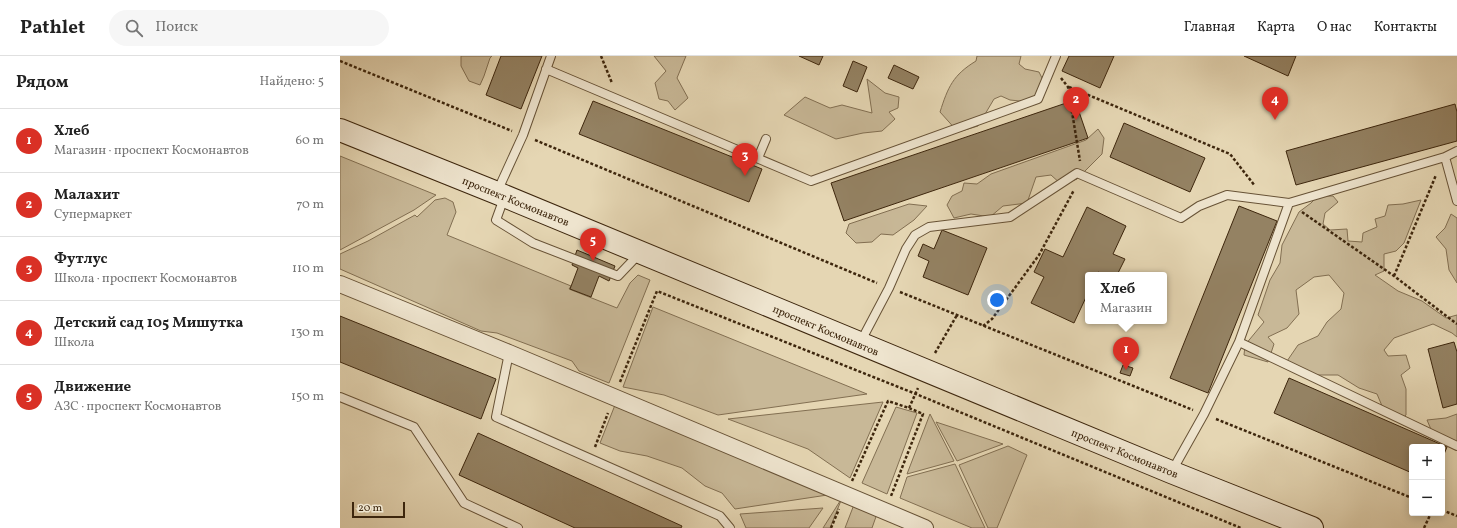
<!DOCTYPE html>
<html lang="ru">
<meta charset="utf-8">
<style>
:root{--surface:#fff;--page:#f6f6f6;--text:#222;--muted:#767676;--line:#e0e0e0;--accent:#d93025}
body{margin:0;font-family:Vollkorn,serif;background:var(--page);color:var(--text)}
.controls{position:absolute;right:12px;bottom:12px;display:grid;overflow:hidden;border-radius:4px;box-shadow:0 2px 10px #0003}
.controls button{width:36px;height:36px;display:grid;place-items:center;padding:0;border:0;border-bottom:1px solid var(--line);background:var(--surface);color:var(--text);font:20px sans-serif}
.scale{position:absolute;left:12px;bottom:10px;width:53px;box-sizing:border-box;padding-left:4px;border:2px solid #3d260d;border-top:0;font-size:11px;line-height:14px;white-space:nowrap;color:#3d260d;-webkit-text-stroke:3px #eee4ce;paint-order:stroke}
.you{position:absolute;left:657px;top:244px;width:14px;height:14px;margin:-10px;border:3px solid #fff;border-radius:50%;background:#1a73e8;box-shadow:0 0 0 6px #1a73e833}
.badge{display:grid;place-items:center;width:26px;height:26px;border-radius:50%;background:var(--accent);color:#fff;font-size:13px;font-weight:700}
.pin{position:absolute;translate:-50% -33px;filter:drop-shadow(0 1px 2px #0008)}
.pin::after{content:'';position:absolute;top:21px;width:14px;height:12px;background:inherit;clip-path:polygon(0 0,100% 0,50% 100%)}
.popup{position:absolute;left:745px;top:216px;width:82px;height:52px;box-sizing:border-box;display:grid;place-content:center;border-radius:4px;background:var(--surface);filter:drop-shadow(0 1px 3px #0005);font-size:13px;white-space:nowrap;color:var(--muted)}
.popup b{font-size:15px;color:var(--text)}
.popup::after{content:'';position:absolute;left:50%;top:100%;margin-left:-8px;border:8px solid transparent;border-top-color:var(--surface)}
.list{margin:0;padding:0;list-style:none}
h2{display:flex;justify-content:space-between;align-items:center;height:52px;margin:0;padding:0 16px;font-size:17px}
h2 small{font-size:13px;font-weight:400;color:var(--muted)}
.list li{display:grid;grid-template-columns:26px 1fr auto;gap:12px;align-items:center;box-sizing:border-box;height:64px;padding:0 16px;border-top:1px solid var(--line)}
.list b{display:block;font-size:15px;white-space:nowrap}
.list p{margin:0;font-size:13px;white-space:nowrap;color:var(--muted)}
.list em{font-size:13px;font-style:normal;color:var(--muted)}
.icon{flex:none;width:22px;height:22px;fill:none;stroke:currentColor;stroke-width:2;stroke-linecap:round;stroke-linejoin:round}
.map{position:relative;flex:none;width:1117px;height:472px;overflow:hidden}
header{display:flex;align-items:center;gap:24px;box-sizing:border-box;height:56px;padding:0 20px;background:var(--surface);border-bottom:1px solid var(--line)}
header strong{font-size:19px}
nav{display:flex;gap:22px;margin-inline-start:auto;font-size:14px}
.search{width:280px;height:36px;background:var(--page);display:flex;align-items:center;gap:10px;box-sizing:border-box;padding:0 14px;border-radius:22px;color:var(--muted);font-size:15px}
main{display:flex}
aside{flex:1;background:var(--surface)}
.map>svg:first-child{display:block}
.green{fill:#c8b897;stroke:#826f52}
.building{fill:#948263;stroke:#3d260d}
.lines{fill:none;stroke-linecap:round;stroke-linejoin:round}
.lane-casing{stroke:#675236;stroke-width:10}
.street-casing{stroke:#675236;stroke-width:18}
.secondary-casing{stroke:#3d260d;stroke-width:24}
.path{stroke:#3d260d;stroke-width:2.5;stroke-dasharray:3 2;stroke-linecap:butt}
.lane{stroke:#eee4ce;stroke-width:8}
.street{stroke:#eee4ce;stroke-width:16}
.secondary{stroke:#eee4ce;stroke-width:22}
.labels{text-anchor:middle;stroke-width:3;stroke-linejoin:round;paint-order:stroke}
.street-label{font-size:11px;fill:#3d260d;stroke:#eee4ce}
</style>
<header>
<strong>Pathlet</strong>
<div class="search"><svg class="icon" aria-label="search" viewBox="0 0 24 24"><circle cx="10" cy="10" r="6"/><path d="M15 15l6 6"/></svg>Поиск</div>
<nav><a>Главная</a><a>Карта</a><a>О нас</a><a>Контакты</a></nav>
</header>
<main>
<aside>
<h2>Рядом<small>Найдено: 5</small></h2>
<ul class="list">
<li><span class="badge">1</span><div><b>Хлеб</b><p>Магазин · проспект Космонавтов</p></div><em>60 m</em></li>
<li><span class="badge">2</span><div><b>Малахит</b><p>Супермаркет</p></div><em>70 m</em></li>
<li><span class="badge">3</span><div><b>Футлус</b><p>Школа · проспект Космонавтов</p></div><em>110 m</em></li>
<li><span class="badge">4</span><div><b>Детский сад 105 Мишутка</b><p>Школа</p></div><em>130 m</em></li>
<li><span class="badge">5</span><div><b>Движение</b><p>АЗС · проспект Космонавтов</p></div><em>150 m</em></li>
</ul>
</aside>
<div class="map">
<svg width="1117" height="472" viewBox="0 0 1117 472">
<rect width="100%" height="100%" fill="#e5d6b3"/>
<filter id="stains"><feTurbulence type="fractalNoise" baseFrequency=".005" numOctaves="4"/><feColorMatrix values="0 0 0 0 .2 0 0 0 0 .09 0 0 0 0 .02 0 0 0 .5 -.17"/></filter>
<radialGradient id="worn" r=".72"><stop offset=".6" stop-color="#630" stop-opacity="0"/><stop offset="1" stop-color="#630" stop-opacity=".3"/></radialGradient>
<path class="green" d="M121 0H152L150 2 144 20 140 29 129 25 121 10Z
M314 0H346L337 22 348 42 335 54 328 45 319 43 315 27 326 15Z
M637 0H681L679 8 685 13 699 16 705 28 699 47 670 44 661 40 654 43 638 70 618 76 600 56C608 31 613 19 636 5Z
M527 23 545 37 559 41 558 52 549 56 555 63 542 75 523 77 496 83 444 59 465 41 490 52 502 49 532 57Z
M758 73 764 82 762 98 737 123 722 129 711 119 696 121 687 147 663 150 650 161 631 158 614 162 607 149 612 140 622 135 624 127 637 128 651 118 746 84Z
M0 100 96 139 74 154 0 194Z
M978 140H993L998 146 985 157 983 168 990 174 1007 173 1008 185 1022 186 1023 177 1037 171 1035 163 1045 160 1048 149 1063 148 1081 144 1064 187 1056 195 1044 198V215L1035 219 1058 235 1082 245 1106 262 1117 259V281L1112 277 1093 268 1054 282 1044 294 1048 300 1066 299 1070 312 1061 319 1066 333V359L1059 365 1045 357 1037 338 1019 332 998 319H972L945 308 958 289 978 280 987 266 1001 253 1004 237 989 219 974 221 956 234 959 258 947 272 928 281 934 288 928 306 904 299 905 289 924 266 918 259 930 224 940 207 942 189 959 156 971 147Z
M105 142 113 146 116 156 107 179 231 230 229 233 277 252 290 227 298 219 310 224 269 327 239 315 232 305 157 277 141 275 0 213V198L28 185 75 159 77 161 95 144Z
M569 148 587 150 574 164 553 179 541 178 532 186 516 187 506 177 509 168Z
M1111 158 1117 162V227L1109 214 1106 193 1096 181 1105 172Z
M313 251 527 338 378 359 324 339 283 331Z
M543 346 510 422 468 393 388 363Z
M275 349 494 438 395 453 382 437 365 430 342 412 307 400 280 395 260 387Z
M556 351 577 357 547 438 522 427Z
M590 358 614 405 567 418Z
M1117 358V393L1093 378 1087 364 1106 362Z
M596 366 663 388 617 405Z
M668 390 687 399 657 472H648L619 409Z
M615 408 645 472H632L560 442 567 421Z
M502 442 490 472H483Z
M515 446 538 455 532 472H505Z
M483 452 469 472H406L400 458Z"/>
<path class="building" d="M161 0H202L181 53 146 39Z
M459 0H483L479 9Z
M729 0H774L760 32 722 15Z
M904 0H956L948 20Z
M513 5 527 11 517 36 503 30Z
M554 9 579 21 573 33 548 22Z
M735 44 748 82 504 165 491 127Z
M253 45 422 113 409 146 239 78Z
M1115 48 1117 56V85L956 129 946 95Z
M784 67 865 102 850 136 770 101Z
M899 150 937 165 868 337 830 322Z
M747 151 786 170 773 198 785 203 777 219H765L758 216 756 219H748V237L734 267 691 247 704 221 694 216 705 193 723 201Z
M602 174 647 192 628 239 583 221 589 205 578 200 583 188 594 193Z
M237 194 275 210 269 225 259 220 251 241 230 233 238 212 232 209Z
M0 260 156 323 141 363 0 306Z
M1114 286 1117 296V348L1103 352 1088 293Z
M783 309 793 312 790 320 780 317Z
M949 322 1107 391 1102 403V391H1072V417L934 357Z
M138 377 342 470 341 472H235L119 419Z"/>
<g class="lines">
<defs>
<path id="lane" d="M206 13 471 125 698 43 716 0
M1105 101 1117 145
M418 102 426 83
M157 136 183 79 211 0
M164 142 156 164 193 187 278 220 300 197
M899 286 1117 390
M520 287 549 232 566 193 575 179 589 171 670 161 737 117 841 162 859 150 887 139 949 147
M169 297 156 361 380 460 390 472
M0 341 74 371 124 447 178 472
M832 415 864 358 899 286 949 147 1105 101 1117 95"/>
<path id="street" d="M0 228 169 297 585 472"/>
<path id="secondary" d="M0 74 157 137 831 416 972 472"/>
</defs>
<use href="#lane" class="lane-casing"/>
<use href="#street" class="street-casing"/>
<use href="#secondary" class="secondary-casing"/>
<path class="path" d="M261 0 272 27
M0 5 172 75
M721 22 728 31 740 105
M729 31 890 98 915 130
M195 84 537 227
M962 156 1054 220 1117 268
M1054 220 1096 119
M560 236 853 354
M643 270 652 263 699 199 734 134
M595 297 617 259
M280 326 317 235 576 338 901 472
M569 352 578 332
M876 363 1072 442
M255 391 268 357
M512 425 548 345 569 352 583 358 551 440
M1102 454 1117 460
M491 472 499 453
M1084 472 1091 457"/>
<use href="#lane" class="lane"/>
<use href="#street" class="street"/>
<use href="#secondary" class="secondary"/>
</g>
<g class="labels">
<g class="street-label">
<text transform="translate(176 145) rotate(22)" y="4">проспект Космонавтов</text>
<text transform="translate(486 274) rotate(23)" y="4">проспект Космонавтов</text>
<text transform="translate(785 397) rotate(22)" y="4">проспект Космонавтов</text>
</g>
</g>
<rect width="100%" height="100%" filter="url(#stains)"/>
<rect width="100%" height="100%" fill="url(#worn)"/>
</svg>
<div class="controls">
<button>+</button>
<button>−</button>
</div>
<div class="scale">20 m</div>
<div class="you"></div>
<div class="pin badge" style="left:786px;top:314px">1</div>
<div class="popup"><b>Хлеб</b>Магазин</div>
<div class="pin badge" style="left:736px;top:64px">2</div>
<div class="pin badge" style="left:405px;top:120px">3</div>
<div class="pin badge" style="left:935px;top:64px">4</div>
<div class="pin badge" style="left:253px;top:205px">5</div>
</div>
</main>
